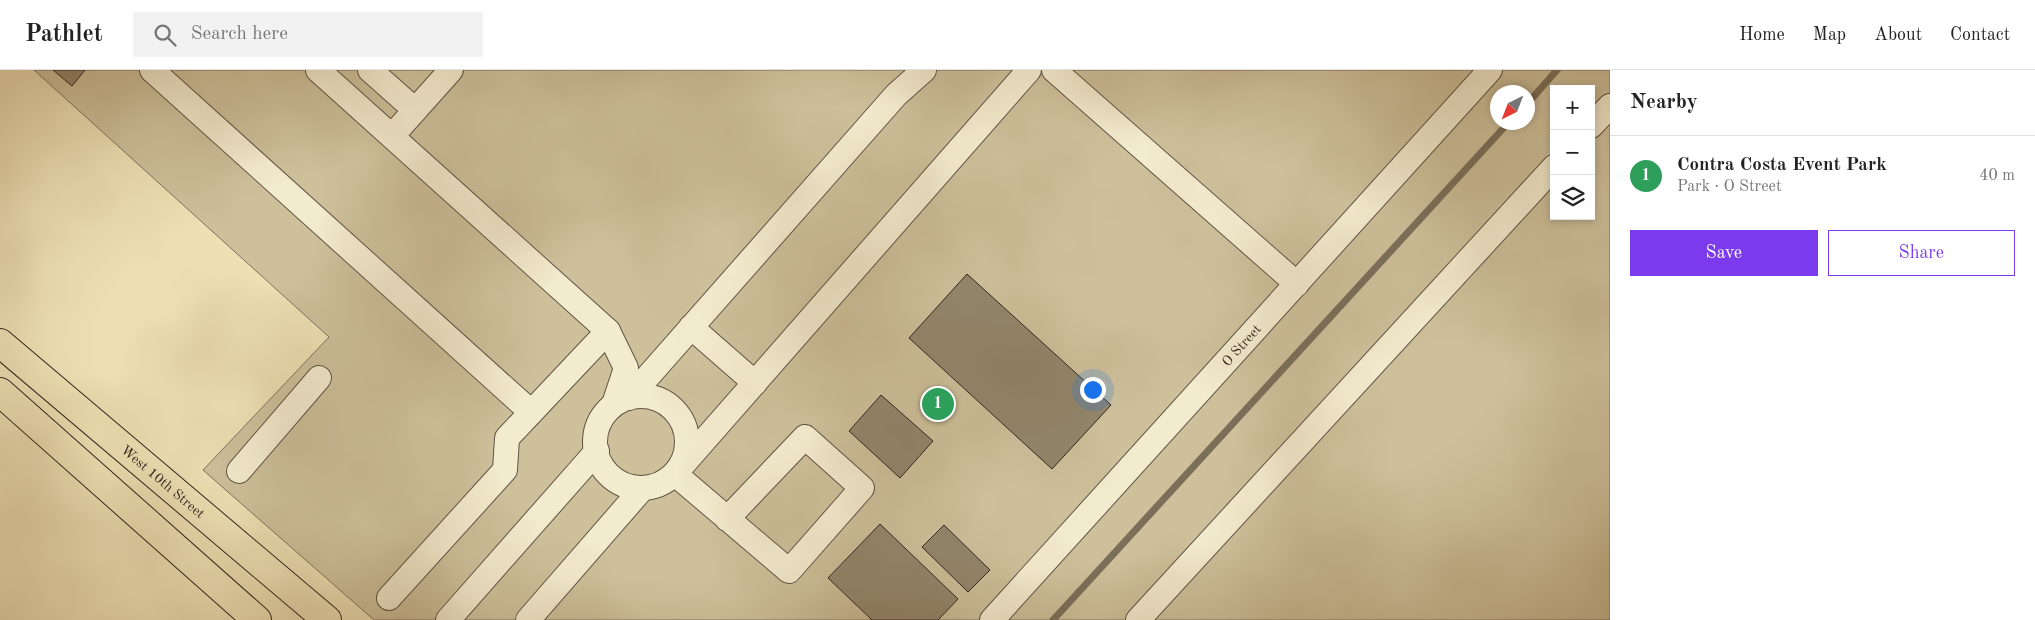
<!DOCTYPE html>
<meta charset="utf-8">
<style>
:root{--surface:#fff;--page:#f2f2f2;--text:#222;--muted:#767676;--line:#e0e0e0;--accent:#7c3aed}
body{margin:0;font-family:"Old Standard TT",serif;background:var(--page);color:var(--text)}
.controls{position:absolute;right:15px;top:15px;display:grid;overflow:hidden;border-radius:0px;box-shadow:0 2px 8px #0003}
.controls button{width:45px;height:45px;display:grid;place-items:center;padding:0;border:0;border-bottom:1px solid var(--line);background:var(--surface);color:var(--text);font:25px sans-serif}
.compass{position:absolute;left:1490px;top:15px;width:45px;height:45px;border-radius:50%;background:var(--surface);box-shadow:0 2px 8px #0003;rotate:222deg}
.you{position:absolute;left:1092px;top:319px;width:18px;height:18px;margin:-12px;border:4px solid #fff;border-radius:50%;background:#1a73e8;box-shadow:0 0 0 8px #1a73e833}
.badge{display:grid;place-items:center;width:32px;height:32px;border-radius:50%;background:var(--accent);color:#fff;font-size:16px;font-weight:700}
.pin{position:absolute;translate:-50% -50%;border:2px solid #fff;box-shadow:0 1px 5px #0006}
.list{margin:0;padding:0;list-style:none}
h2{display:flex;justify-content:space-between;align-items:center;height:65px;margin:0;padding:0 20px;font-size:21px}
h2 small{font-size:16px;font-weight:400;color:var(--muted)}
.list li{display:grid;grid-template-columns:32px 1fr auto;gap:15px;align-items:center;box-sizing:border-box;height:80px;padding:0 20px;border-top:1px solid var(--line)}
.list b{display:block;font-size:19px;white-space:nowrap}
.list p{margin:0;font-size:16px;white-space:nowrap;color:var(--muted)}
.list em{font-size:16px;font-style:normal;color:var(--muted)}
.actions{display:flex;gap:10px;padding:15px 20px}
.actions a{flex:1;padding:11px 0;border:1px solid var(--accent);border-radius:0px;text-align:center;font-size:18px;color:var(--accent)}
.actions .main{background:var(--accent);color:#fff}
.icon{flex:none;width:28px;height:28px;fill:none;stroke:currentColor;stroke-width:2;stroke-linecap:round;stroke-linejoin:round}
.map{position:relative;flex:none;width:1610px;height:550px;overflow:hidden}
header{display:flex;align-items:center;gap:30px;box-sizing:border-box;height:70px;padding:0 25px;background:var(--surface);border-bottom:1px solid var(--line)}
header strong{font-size:24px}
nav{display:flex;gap:28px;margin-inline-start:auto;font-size:18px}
.search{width:350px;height:45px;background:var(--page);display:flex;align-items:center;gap:12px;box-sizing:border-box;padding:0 18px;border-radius:0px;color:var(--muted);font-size:19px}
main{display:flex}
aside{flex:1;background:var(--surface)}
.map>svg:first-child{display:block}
.green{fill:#cdc09b;stroke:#7e725d;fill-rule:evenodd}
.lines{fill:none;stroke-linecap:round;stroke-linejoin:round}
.stream{stroke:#7b6f5a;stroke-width:7}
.building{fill:#92866c;stroke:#30251f}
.minor-casing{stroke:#5f5444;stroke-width:26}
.major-casing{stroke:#30251f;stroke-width:30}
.minor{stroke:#f3ebce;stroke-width:24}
.major{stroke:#ede0b4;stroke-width:28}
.labels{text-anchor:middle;stroke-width:5;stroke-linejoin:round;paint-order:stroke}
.street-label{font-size:14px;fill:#30251f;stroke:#f3ebce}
</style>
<header>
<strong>Pathlet</strong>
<div class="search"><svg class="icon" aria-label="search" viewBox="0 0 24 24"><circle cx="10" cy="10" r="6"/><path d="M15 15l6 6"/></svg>Search here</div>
<nav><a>Home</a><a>Map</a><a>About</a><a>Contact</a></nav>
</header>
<main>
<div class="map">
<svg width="1610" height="550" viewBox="0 0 1610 550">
<rect width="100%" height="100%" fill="#ede0b4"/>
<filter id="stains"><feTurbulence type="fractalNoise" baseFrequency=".004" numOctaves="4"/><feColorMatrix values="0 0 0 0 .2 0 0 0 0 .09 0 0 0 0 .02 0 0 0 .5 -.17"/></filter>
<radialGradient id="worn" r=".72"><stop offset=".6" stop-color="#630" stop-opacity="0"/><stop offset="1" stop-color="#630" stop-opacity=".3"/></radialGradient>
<path class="green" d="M34 0H1610V550H374L203 400 329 267ZM1554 19H1591V146H1554ZM1498 22H1528V52H1498Z"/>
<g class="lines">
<path class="stream" d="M1528 33 1557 0
M1053 550 1509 52"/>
</g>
<path class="building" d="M53 0H85L72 16Z
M967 204 1111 335 1052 399 909 268Z
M881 325 933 371 900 408 849 361Z
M880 454 958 529 938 550H872L828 508Z
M944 455 990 500 968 522 922 477Z"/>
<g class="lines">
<defs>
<g id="minor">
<path d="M152 0 531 342"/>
<path d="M318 0 608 261 626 298 614 334"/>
<path d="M370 0 415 40"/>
<path d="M1054 0 1297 214"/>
<path d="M1591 56 1610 36"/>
<path d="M392 66 451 0"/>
<path d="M691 257 755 313"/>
<circle cx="641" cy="372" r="46"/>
<path d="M629 328 896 25 924 0"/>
<path d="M680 398 1029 0"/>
<path d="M239 401 319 308"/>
<path d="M675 404 789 501 862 418 805 367 727 449"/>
<path d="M389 528 505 400 507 368 608 261"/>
<path d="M448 550 597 381"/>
<path d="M528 550 642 419"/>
<path id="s1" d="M992 550 1490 0"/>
<path d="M1138 550 1554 97"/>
</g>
<g id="major">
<path id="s2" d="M0 273 327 550"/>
<path d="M0 322 257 550"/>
</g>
</defs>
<use href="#minor" class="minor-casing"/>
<use href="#major" class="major-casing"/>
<use href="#minor" class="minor"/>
<use href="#major" class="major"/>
</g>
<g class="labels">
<g class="street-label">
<text dy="5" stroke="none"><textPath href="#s1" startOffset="371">O Street</textPath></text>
<text dy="5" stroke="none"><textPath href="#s2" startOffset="214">West 10th Street</textPath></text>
</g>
</g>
<rect width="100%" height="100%" filter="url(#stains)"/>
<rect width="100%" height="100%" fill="url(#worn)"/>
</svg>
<div class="controls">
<button>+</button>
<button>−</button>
<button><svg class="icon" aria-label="layers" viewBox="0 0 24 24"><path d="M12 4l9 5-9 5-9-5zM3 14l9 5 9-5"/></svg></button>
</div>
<svg class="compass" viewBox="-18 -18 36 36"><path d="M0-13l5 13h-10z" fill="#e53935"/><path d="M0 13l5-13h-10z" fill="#767676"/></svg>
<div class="you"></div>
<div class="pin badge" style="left:938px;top:334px;background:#2e9e5b">1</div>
</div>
<aside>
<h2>Nearby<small></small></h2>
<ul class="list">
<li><span class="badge" style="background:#2e9e5b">1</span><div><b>Contra Costa Event Park</b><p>Park · O Street</p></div><em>40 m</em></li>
</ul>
<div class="actions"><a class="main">Save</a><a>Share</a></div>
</aside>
</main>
